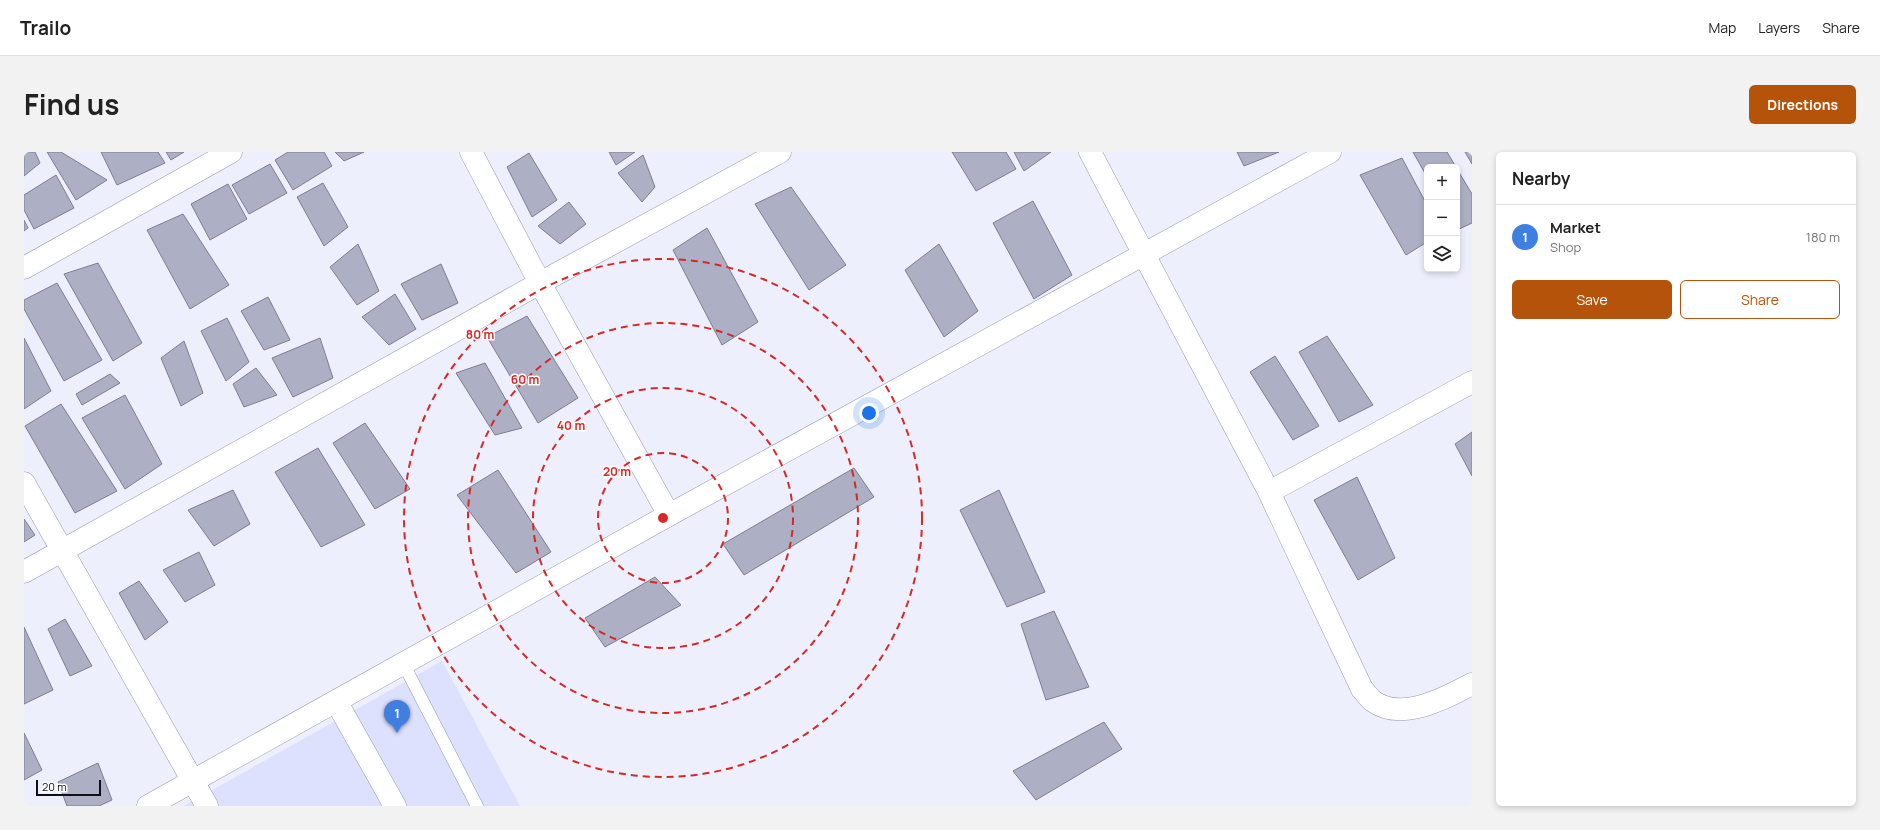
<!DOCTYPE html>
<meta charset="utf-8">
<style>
:root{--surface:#fff;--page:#f2f2f2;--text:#222;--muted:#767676;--line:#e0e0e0;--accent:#b45309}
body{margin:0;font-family:Manrope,sans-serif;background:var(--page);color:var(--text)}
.controls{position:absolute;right:12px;top:12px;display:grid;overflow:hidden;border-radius:6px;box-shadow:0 2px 6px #0003}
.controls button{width:36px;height:36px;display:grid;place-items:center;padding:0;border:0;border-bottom:1px solid var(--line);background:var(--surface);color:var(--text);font:20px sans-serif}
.scale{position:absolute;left:12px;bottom:10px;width:65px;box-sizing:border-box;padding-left:4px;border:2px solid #0f1017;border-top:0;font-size:11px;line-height:14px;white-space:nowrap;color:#0f1017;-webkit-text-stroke:3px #fdfdfd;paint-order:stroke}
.you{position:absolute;left:845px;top:261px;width:14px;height:14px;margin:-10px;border:3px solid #fff;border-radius:50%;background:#1a73e8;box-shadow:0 0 0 6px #1a73e833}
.badge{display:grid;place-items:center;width:26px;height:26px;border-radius:50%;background:var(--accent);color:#fff;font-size:13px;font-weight:700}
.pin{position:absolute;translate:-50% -33px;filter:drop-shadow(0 1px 2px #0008)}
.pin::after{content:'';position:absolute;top:21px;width:14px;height:12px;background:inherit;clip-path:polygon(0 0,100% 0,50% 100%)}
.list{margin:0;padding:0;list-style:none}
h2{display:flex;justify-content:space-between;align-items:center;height:52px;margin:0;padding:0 16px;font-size:17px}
h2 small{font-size:13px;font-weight:400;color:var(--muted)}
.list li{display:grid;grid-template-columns:26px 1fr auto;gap:12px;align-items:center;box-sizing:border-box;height:64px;padding:0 16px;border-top:1px solid var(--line)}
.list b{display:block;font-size:15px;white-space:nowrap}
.list p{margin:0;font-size:13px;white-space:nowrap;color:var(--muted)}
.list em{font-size:13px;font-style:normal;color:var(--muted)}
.actions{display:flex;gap:8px;padding:12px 16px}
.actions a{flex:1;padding:9px 0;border:1px solid var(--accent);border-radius:6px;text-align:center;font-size:14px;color:var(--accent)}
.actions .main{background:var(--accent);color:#fff}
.icon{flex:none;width:22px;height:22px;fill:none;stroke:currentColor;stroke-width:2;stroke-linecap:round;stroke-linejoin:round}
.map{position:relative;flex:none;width:1448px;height:654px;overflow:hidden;border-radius:6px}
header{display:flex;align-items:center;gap:24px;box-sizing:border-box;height:56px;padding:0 20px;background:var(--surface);border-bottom:1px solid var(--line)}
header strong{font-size:19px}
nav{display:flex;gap:22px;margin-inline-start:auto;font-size:14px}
.intro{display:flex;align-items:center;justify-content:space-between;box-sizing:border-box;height:96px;padding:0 24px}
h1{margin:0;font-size:28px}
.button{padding:10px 18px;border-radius:6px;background:var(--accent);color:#fff;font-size:14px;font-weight:700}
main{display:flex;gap:24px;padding:0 24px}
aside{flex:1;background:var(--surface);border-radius:6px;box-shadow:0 2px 6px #0003}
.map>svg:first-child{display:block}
.built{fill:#dde1fd}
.building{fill:#adb0c4;stroke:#7c7e91}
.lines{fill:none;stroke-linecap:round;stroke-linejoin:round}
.lane-casing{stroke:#989aae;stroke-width:13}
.street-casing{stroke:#989aae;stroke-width:23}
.secondary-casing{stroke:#989aae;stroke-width:23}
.lane{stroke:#fff;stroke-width:12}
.street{stroke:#fff;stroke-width:22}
.secondary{stroke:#fff;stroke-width:22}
.ring{fill:none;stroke:#d62828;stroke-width:2;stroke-dasharray:7 5}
.centre{fill:#d62828;stroke:#fdfdfd;stroke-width:2}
.ring-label{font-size:12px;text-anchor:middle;font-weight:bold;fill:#d62828;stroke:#fdfdfd;stroke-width:3;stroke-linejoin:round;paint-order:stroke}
</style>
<header>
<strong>Trailo</strong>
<nav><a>Map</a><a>Layers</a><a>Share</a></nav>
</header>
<div class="intro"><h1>Find us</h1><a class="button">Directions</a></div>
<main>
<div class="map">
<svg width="1448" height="654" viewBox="0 0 1448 654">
<rect width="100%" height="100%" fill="#edeffc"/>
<path class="built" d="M418 509 496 654H160Z"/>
<path class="building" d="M0 0H11L16 11 0 24Z
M23 0H37L83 28 52 48Z
M77 0H134L141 11 93 33Z
M142 0H160L147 8Z
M264 0H300L308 14 269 38 251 8Z
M311 0H340L320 9Z
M585 0H611L592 13Z
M928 0H982L992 17 952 39Z
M990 0H1027L1000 19Z
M1213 0H1255L1220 14Z
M1389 0H1423L1432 15H1403V25Z
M1441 0H1448V12Z
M505 1 533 48 508 65 483 15Z
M619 3 631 35 618 50 594 21Z
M1378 6 1403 53V90L1382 103 1336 23Z
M246 12 263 41 225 62 208 33Z
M1433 17 1448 42V71L1433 78Z
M32 23 50 56 10 77 0 58V43Z
M299 31 324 75 300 94 273 45Z
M204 32 223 67 186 88 167 52Z
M767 35 822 113 785 138 731 52Z
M1009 49 1048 123 1010 147 969 71Z
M545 50 562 72 536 92 514 74Z
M159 62 205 133 166 157 123 78Z
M0 68 4 76 0 79Z
M683 76 734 170 698 193 649 98Z
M334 92 355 139 333 153 306 115Z
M915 92 954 159 920 185 881 118Z
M74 111 118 191 89 209 40 122Z
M417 112 434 151 398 168 377 132Z
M33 131 78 208 40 229 0 157V148Z
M371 142 392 177 365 193 338 165Z
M244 145 266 188 240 198 217 159Z
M503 164 554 246 514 271 463 185Z
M203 166 225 210 202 229 177 179Z
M1303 184 1349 253 1315 270 1275 200Z
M0 186 27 239 0 257Z
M296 186 309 226 269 245 248 206Z
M160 189 179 241 157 254 137 206Z
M1251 204 1295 274 1269 288 1226 220Z
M461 211 498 276 471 283 432 221Z
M232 216 253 243 220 255 209 232Z
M86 222 96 231 58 253 52 242Z
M101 243 138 312 101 337 58 266Z
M37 252 93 339 51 361 1 274Z
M341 271 386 337 351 357 309 291Z
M1448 280V324L1431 292Z
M294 296 341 373 297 395 251 320Z
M830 316 850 345 720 423 699 392Z
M474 318 527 400 492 421 433 343Z
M1333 325 1371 406 1334 428 1290 348Z
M209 338 226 372 190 394 164 358Z
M975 338 1021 440 983 455 936 358Z
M0 367 11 383 0 390Z
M175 400 191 433 161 450 139 418Z
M631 425 657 453 581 495 561 466Z
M115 429 144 470 121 488 95 441Z
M1030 459 1065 535 1022 548 997 472Z
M41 467 68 514 46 524 24 477Z
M0 475 29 538 0 552Z
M1080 570 1098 597 1012 648 989 619Z
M0 581 18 618 0 628Z
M74 611 88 648 75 654H43L34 630Z"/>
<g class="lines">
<defs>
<path id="lane" d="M379 511 453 654"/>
<path id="street" d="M447 0 516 131 645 363
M1066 0 1245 340 1338 537C1342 541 1345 546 1349 549 1377 570 1422 546 1448 532
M0 116 207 0
M1245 340 1448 230
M0 420 516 131 756 0
M312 549 371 654
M124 654 645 363 1306 0"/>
<path id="secondary" d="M0 331 183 654"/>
</defs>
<use href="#lane" class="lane-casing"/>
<use href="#street" class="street-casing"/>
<use href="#secondary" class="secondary-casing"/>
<use href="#lane" class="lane"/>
<use href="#street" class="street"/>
<use href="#secondary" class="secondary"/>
</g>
<g class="ring">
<circle cx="639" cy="366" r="65"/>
<circle cx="639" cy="366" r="130"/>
<circle cx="639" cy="366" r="195"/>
<circle cx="639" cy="366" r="259"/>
</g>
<circle cx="639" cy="366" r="6" class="centre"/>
<g class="ring-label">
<text x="456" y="187">80 m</text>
<text x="501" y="232">60 m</text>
<text x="547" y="278">40 m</text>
<text x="593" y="324">20 m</text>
</g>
</svg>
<div class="controls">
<button>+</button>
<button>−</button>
<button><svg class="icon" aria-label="layers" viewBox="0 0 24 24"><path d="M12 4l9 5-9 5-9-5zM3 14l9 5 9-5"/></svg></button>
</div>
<div class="scale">20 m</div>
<div class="you"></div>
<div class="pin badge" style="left:373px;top:581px;background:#3f7fe0">1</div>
</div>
<aside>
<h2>Nearby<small></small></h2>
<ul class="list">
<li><span class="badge" style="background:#3f7fe0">1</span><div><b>Market</b><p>Shop</p></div><em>180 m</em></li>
</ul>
<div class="actions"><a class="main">Save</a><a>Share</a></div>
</aside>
</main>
